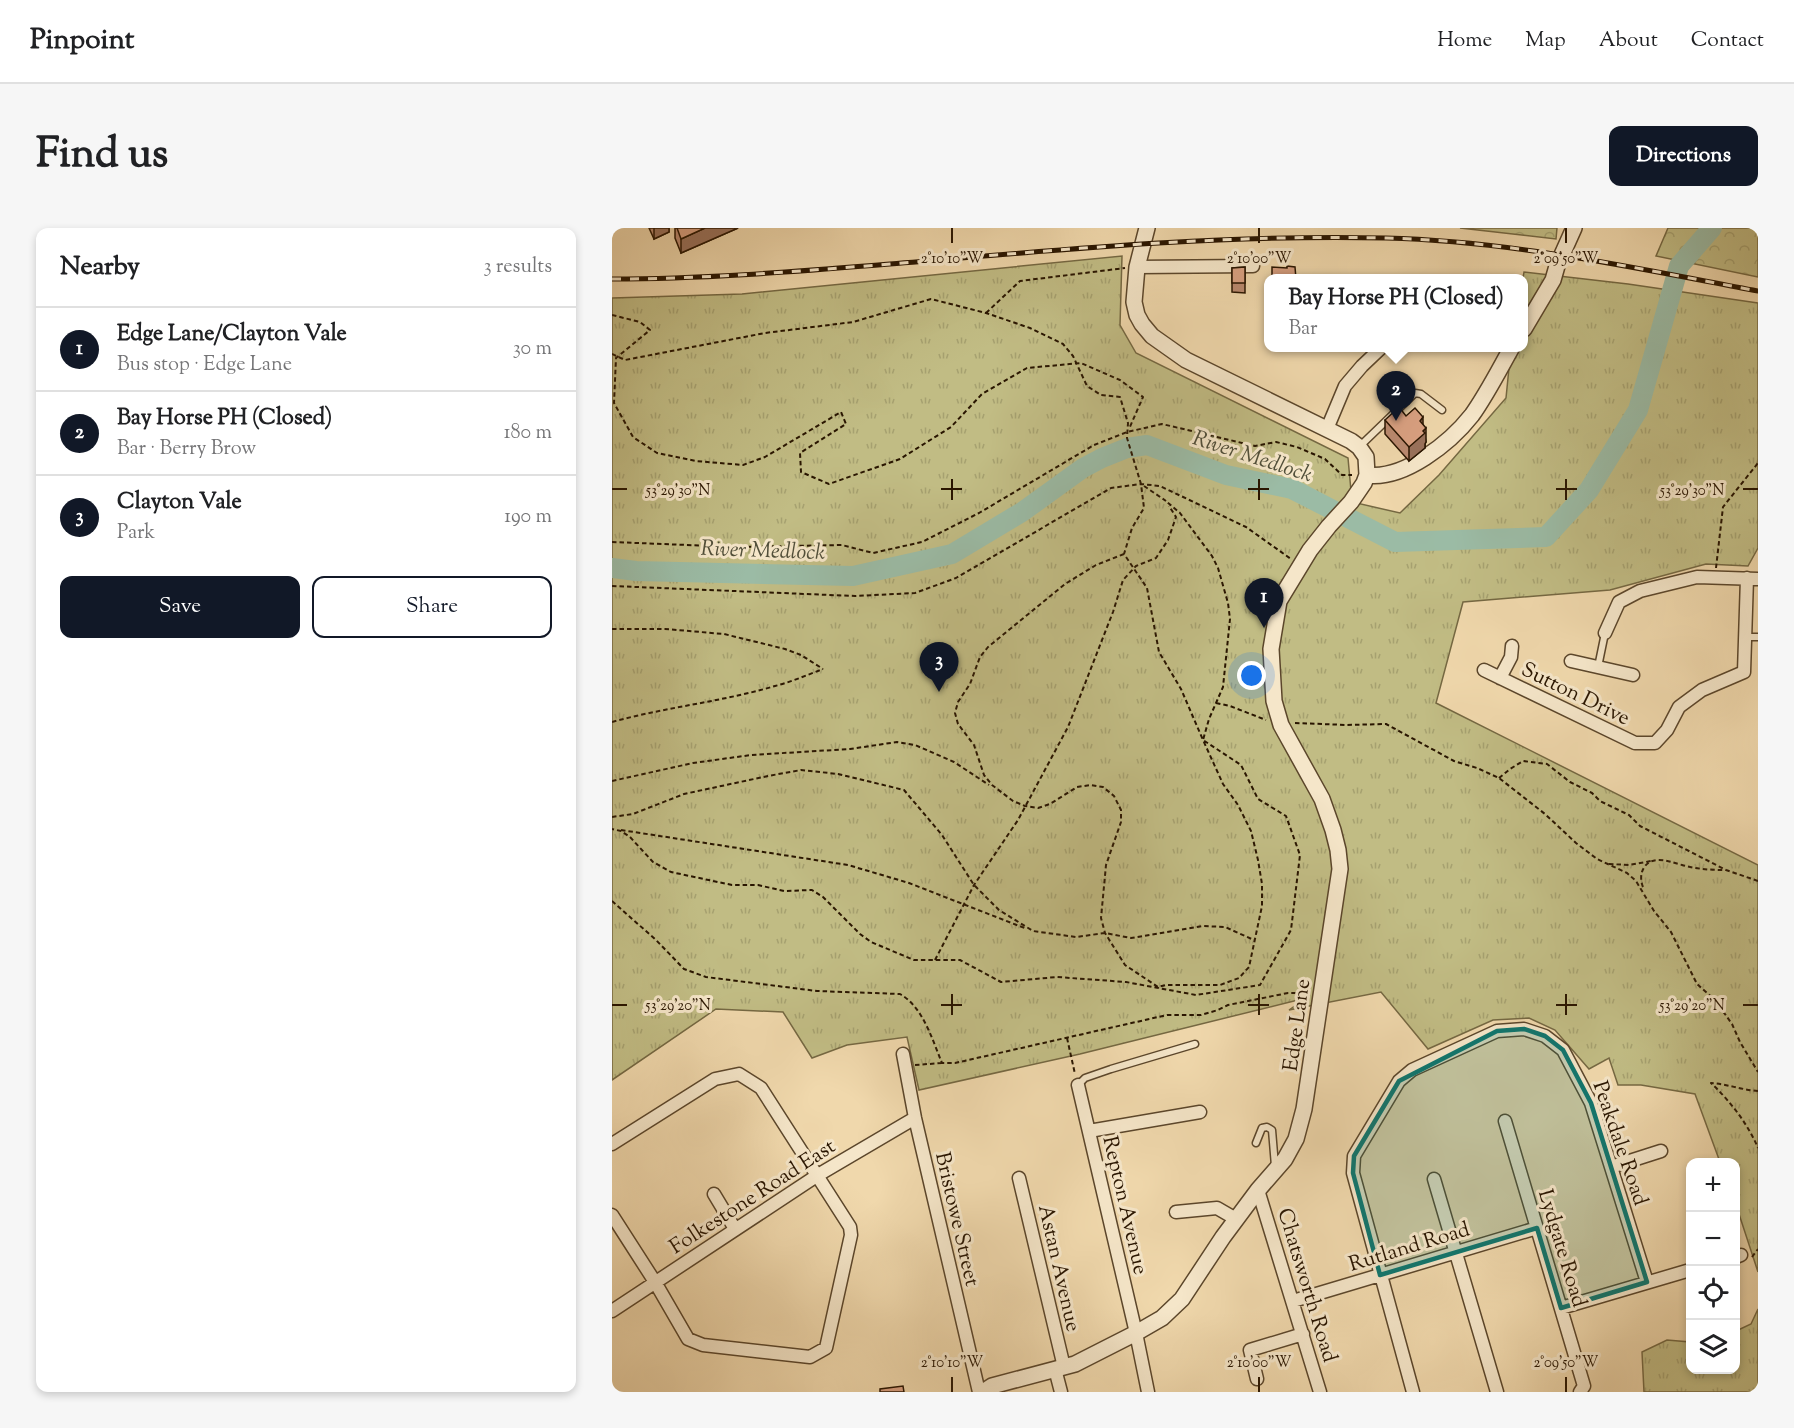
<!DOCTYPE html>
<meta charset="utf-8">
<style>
:root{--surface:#fff;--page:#f6f6f6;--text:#202124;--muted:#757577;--line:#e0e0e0;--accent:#111827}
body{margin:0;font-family:"Sorts Mill Goudy",serif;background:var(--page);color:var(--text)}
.controls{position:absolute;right:18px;bottom:18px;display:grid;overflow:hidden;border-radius:12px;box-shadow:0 3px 9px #0003}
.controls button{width:54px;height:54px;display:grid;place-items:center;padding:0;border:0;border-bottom:2px solid var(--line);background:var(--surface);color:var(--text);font:30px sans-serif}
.you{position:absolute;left:640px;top:448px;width:21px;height:21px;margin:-15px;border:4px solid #fff;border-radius:50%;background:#1a73e8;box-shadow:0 0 0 9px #1a73e833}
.badge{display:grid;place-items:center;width:39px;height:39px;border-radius:50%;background:var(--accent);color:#fff;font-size:20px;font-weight:700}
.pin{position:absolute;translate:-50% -50px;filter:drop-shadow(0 2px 3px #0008)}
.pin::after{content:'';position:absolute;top:32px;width:21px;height:18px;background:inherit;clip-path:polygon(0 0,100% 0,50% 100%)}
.popup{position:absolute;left:652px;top:46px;width:264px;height:78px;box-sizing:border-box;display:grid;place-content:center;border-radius:12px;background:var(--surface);filter:drop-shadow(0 2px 4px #0005);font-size:20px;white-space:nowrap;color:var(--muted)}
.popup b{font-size:22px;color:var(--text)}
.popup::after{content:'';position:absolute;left:50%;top:100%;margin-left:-12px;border:12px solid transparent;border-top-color:var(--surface)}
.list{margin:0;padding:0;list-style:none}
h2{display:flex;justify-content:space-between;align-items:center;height:78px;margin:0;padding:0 24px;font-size:26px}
h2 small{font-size:20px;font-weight:400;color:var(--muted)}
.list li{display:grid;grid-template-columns:39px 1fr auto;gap:18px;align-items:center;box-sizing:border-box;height:84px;padding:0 24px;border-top:2px solid var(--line)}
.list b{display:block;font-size:22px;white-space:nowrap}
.list p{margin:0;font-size:20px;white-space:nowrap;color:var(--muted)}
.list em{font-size:20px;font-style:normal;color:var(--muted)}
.actions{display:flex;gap:12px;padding:18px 24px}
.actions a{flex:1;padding:14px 0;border:2px solid var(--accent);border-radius:12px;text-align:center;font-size:21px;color:var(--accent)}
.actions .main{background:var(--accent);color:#fff}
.icon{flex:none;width:33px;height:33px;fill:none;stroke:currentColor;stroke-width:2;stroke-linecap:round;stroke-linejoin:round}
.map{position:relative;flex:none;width:1146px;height:1164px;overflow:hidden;border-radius:12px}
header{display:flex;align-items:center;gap:36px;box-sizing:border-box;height:84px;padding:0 30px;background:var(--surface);border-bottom:2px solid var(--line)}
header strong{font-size:28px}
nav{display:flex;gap:33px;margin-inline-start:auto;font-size:21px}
.intro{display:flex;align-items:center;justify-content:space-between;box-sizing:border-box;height:144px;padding:0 36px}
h1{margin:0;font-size:42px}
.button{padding:15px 27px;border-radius:12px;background:var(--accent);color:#fff;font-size:21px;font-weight:700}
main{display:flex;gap:36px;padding:0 36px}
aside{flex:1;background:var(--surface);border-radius:12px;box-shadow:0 3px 9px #0003}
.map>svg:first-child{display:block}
.forest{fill:url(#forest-crowns);stroke:#756842;stroke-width:1.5}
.park{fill:url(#park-tufts);stroke:#756842;stroke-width:1.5}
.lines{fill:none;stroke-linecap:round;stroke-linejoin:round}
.river{stroke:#9bbba5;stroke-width:20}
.service-casing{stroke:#5b462b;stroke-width:9}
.minor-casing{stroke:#5b462b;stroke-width:15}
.tertiary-casing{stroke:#5b462b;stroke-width:18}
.path{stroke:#291500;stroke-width:2;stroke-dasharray:4.5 3;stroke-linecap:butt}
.service{stroke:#f5e6c9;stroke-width:6}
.minor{stroke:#f5e6c9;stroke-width:12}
.tertiary{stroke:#f5e6c9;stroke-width:15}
.rail-casing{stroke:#291500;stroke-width:5}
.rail{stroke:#f5e6c9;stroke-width:3;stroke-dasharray:9;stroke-linecap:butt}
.wall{fill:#bb8a70;stroke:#291500;stroke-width:1.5}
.shaded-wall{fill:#99715b;stroke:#291500;stroke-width:1.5}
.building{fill:#daa182;stroke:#291500;stroke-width:1.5}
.marked{fill:#0f766e;fill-opacity:0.2;stroke:#0f766e;stroke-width:4.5;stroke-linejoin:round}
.ticks{fill:none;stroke:#291500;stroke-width:2}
.labels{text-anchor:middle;stroke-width:6;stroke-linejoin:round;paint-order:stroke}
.street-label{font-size:21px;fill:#291500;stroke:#f5e6c9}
.water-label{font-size:22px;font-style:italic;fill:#514f3a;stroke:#f5e6c9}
.ticks-label{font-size:15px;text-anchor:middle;fill:#291500;stroke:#f5e6c9;stroke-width:6;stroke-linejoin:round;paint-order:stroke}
</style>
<header>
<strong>Pinpoint</strong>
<nav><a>Home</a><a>Map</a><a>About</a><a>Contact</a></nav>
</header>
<div class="intro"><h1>Find us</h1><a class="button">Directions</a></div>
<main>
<aside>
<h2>Nearby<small>3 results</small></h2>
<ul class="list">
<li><span class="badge">1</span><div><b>Edge Lane/Clayton Vale</b><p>Bus stop · Edge Lane</p></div><em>30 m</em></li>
<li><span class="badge">2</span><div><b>Bay Horse PH (Closed)</b><p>Bar · Berry Brow</p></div><em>180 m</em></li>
<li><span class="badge">3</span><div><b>Clayton Vale</b><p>Park</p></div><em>190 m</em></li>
</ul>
<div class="actions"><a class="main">Save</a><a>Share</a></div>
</aside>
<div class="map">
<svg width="1146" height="1164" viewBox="0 0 1146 1164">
<defs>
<pattern id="forest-crowns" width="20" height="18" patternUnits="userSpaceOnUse" patternTransform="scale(1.5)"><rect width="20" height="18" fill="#c1bc84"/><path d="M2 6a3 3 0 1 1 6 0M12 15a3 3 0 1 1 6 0" fill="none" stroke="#a6a170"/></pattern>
<pattern id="park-tufts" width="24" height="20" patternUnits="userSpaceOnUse" patternTransform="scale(1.5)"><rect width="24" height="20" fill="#c1bc84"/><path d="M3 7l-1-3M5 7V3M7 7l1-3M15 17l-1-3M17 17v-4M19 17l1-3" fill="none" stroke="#a6a170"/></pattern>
</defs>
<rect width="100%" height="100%" fill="#f0d8ac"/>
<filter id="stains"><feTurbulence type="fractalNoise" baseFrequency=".00333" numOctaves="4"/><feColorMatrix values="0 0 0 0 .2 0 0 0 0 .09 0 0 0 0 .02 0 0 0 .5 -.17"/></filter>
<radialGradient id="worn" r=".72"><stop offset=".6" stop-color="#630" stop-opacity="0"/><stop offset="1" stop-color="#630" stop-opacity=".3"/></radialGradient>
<path class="forest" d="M848 0H945L944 11Z
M1056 0H1146V49L1044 28Z"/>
<path class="park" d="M510 28 508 97 524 125 736 230 740 274 788 285 827 247 894 170 899 120 912 119 911 50 912 44 1016 56 1146 75V320L1136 338 1094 336 998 362 851 374 824 475 1146 637V1044L1124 977V934H1108L1083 866 1029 857H1006L997 830 977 841 943 802 917 790 881 792 816 821 769 764 677 782 694 770 468 826 307 862 295 809 235 817 200 830 171 784 104 781 0 852V70L130 66Z
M1146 1081V1164H1032L1030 1124 1055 1112 1078 1114V1142H1124V1103L1139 1096Z"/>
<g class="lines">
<path class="river" d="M0 340 24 343 241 348 340 326 410 284 471 240 490 230 515 220 535 217 614 247 680 261 783 314 934 309 977 262 1026 182 1067 38 1100 0"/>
<defs>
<path id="service" d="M747 219 803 165 809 166 830 182
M1134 409H1146
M986 439 993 405
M466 857 473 850 499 841 583 816
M644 915 650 900 655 899 660 902 663 938"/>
<path id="minor" d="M525 39 641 38
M715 201 733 158 750 138 770 119
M993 405 1007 374 1028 363 1085 349 1146 351
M959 433 1021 447
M872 442 1023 515H1043L1055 502 1067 479 1090 462 1132 444 1135 350
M888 450 899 429 900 418
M291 826 303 890 367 1164
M466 857 524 1105 536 1164
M893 893 972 1158 968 1164
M477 903 588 884
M0 916 103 851 127 846 149 860 238 999 239 1007 214 1120 198 1129 91 1117 76 1111 43 1054 0 987
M999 939 1049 923
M407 950 452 1139
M822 951 885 1164
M646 962 708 1164
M102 966 123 1001
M564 984 605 980 624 991
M1124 1029 1129 1027
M681 1073 925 1000
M949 1080 1078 1042
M0 1083 206 947 303 890
M443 1141 449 1164
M645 1151 638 1122 691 1106
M801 1164 741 945 742 928 787 853 800 842 885 803 912 801 933 808 951 822 979 875 1035 1054"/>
<path id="tertiary" d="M912 101 941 52 945 38 962 0
M755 247C792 252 838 215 860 187 875 166 887 142 900 119
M371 1164 380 1158 463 1136 524 1105 550 1090 570 1071 611 1009 646 962 673 931 684 911 692 881 728 641 726 622 721 602 710 571 669 497 662 473 659 421 667 373 698 322 717 298 739 274 752 255 755 247 754 229 747 219 739 213 574 132 540 108 530 96 525 87 522 74 525 39 535 0"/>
</defs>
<use href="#service" class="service-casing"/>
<use href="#minor" class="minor-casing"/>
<use href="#tertiary" class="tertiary-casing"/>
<path class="path" d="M374 85 408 53 513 40
M0 87 28 94 38 102 4 130 2 175 21 209 45 225 84 233 131 237 153 229 229 184 234 196 188 225 189 244 217 256 288 231 339 199 370 166 415 140 469 135 508 152 531 169 517 201
M0 126 13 132 153 105 241 94 319 71 374 85 418 100 451 116 461 128 475 158 489 167 508 169 516 195 515 210 529 256 532 280 520 300 512 326 535 360 547 424 569 461 591 512 629 537 646 571 674 588 688 627 679 702 648 757 584 767 514 754 445 749 389 754 348 732H302L259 714 248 706 211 669 200 662 172 663 146 657H120L59 644 41 634 18 609 9 603 0 601
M532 258 554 273
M0 314 126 319 230 317 261 325 310 314 367 285 482 217 515 204 550 196 643 218 664 214 685 219 713 231 730 247H740
M512 326 484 337 453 356 376 419 368 429 358 456 346 474 343 485 346 496 362 517 372 547 380 557 401 573 413 578 426 580 438 576 465 559 479 557 491 559 502 568 509 582V594L494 637 489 690 493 705 513 737 546 759 554 757H608L627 750 637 739 650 678V656L646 632 639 603 626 577 611 556 591 512 597 491 611 459 618 391 616 375 606 340 600 328 568 285 555 274
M1104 340 1111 279 1146 235
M0 358 243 368 303 365 344 350 499 260 529 256 548 258 634 299 679 331
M0 401H53L112 406 173 421 189 427 211 441
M604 475 618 478 654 492
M0 494C54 479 109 474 163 458 179 454 195 447 211 441
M683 495 735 497 774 496 842 533 865 540 887 550 933 586 964 615 985 631 1015 645 1024 653 1042 683 1059 704 1085 756 1103 772 1120 796 1128 814 1146 844
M887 550 898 541 911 533 935 536 958 554 980 565 988 573 1017 587 1028 598 1114 642 1146 653
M0 553 81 535 139 527 238 521 285 514 303 517 342 534 377 557
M0 589 21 586 72 566 156 548 189 542 226 546 292 562 330 607 362 657 387 682 421 703 464 709 493 705 519 710 591 698 613 699 642 712
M9 602 236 637 297 655 415 701
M997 636 1017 637 1039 633
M1031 659C1026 647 1031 632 1047 632 1055 632 1062 635 1070 637 1084 641 1098 642 1112 642
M0 673 44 712 72 741 94 749 205 763 288 766C311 779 320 811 330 835H343L555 787H589L606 782 616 777 676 765H696
M323 732 362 657 406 592 456 499 501 384 511 352 524 338 544 330 556 312 564 289 557 278
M455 810 463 846
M303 837 330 835
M1146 863C1130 862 1115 856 1099 855 1118 873 1136 896 1146 920
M1140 1029 1146 1021"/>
<use href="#service" class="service"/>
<use href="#minor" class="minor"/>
<use href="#tertiary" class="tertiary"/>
<defs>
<path id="rail" d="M0 51C89 51 177 44 266 37 435 23 604 6 774 10 900 13 1023 40 1146 63"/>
</defs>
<use href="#rail" class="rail-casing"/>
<use href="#rail" class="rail"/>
</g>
<path class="wall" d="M37 0H57V4L42 11Z
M63 0H126L69 25 63 10Z
M633 39V65L620 64V40Z
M794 188 811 197 814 214 813 216V220L797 233 773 206V192Z"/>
<path class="shaded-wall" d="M42 0H57V4L42 11Z
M93 0H126L69 25V11Z
M811 189V203L814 200V214L813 216V220L797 233V219L808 193Z"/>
<path class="building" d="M65 0H93L69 11Z
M675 38 683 39 684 51H660V39L675 40Z
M633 39V55H620V40Z
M787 179 794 188 803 180 811 189 808 193 814 200 811 203 813 205 797 219 773 192Z
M291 1158 292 1164H268V1161Z"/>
<path class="marked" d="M912 801 933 808 951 822 979 875 1035 1054 949 1080 925 1000 768 1047 741 945 742 928 787 853 885 803Z"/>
<path class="ticks" d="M340 0V15M647 0V15M954 0V15M340 251V272M647 251V272M954 251V272M0 261H15M329 261H350M636 261H657M944 261H965M1131 261H1146M340 766V787M647 766V787M954 766V787M0 777H15M329 777H350M636 777H657M944 777H965M1131 777H1146M340 1149V1164M647 1149V1164M954 1149V1164"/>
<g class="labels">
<g class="street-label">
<text transform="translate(964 465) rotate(26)" y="7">Sutton Drive</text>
<text transform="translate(684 797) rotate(-82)" y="7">Edge Lane</text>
<text transform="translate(1009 915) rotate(71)" y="7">Peakdale Road</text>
<text transform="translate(140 968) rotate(-33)" y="7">Folkestone Road East</text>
<text transform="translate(514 977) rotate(77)" y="7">Repton Avenue</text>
<text transform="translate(346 991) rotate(77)" y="7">Bristowe Street</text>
<text transform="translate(797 1018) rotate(-17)" y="7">Rutland Road</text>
<text transform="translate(951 1020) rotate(73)" y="7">Lydgate Road</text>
<text transform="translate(448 1040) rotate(77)" y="7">Astan Avenue</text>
<text transform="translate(696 1057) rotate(73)" y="7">Chatsworth Road</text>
</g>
<g class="water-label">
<text transform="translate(641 227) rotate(18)" y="8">River Medlock</text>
<text transform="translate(151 321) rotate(2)" y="8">River Medlock</text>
</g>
</g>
<g class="ticks-label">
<text x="340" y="35">2°10'10"W</text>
<text x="647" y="35">2°10'00"W</text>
<text x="954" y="35">2°09'50"W</text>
<text x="66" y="267">53°29'30"N</text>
<text x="1080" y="267">53°29'30"N</text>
<text x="66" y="782">53°29'20"N</text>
<text x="1080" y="782">53°29'20"N</text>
<text x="340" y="1139">2°10'10"W</text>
<text x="647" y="1139">2°10'00"W</text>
<text x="954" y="1139">2°09'50"W</text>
</g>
<rect width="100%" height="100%" filter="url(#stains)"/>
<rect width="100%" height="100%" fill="url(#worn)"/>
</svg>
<div class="controls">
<button>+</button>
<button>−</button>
<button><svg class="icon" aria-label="locate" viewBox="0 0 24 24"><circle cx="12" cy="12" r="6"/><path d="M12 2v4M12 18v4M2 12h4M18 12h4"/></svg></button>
<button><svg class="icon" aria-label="layers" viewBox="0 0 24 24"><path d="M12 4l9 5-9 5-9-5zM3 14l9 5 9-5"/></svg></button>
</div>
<div class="you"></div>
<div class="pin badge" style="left:652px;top:400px">1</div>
<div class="pin badge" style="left:784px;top:193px">2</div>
<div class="popup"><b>Bay Horse PH (Closed)</b>Bar</div>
<div class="pin badge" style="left:327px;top:464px">3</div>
</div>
</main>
